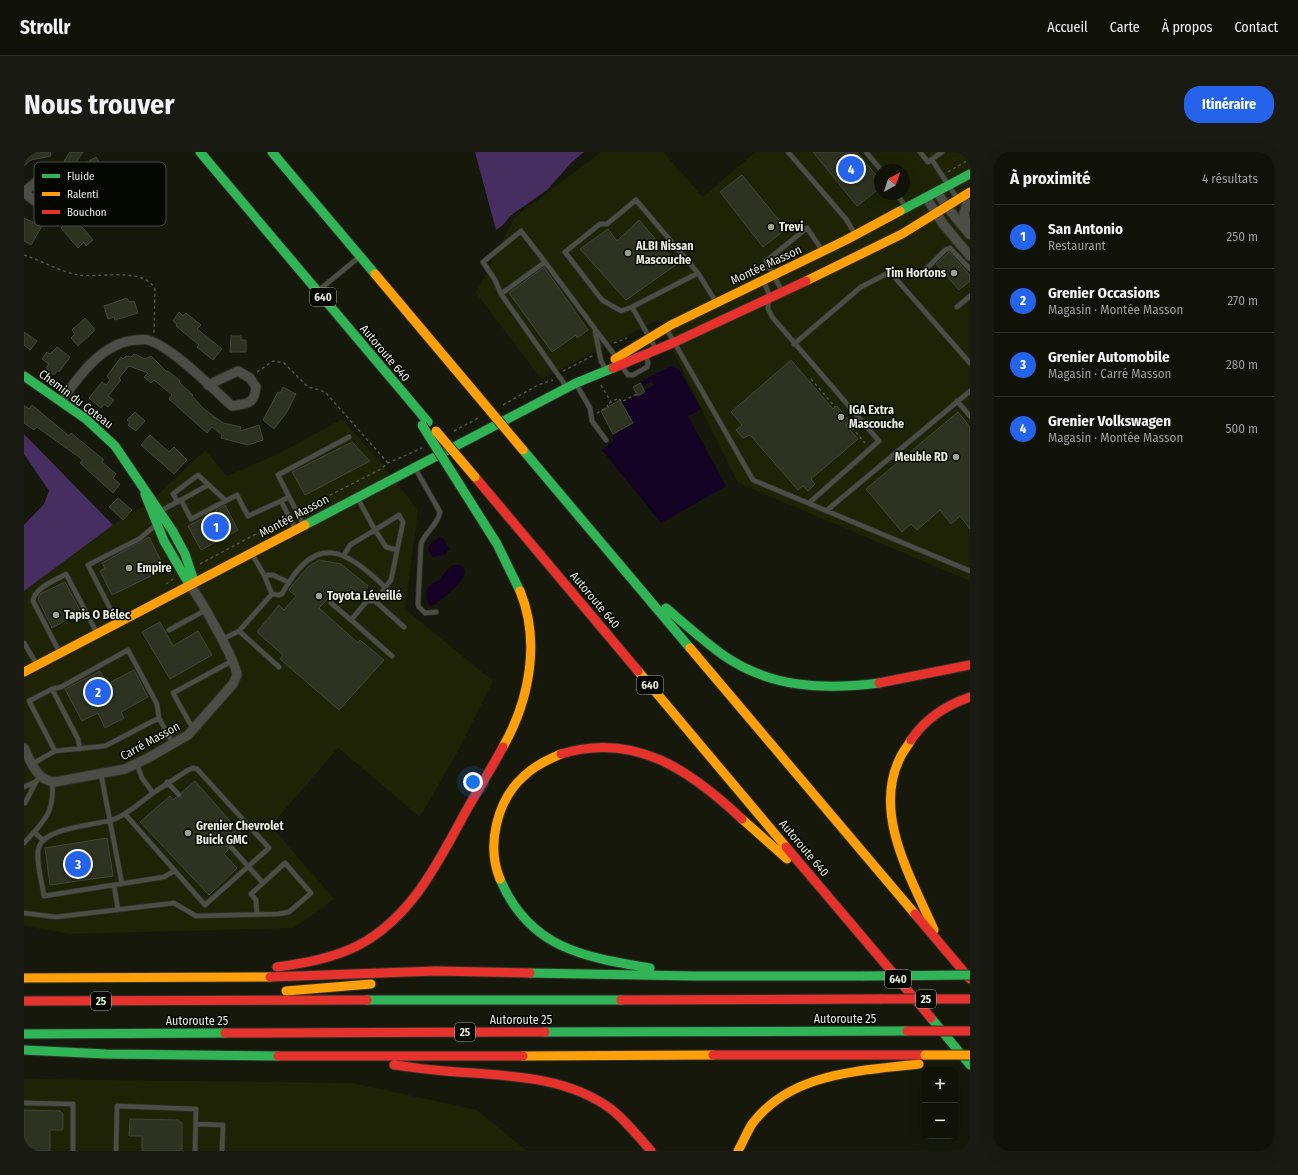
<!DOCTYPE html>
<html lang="fr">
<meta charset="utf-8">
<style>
:root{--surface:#101208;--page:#191b12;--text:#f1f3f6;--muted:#9c9e9c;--line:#303229;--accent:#2563eb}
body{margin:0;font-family:"Fira Sans Condensed",sans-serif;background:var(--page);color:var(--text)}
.controls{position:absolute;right:12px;bottom:12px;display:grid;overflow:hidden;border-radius:8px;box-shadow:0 4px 16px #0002}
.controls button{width:36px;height:36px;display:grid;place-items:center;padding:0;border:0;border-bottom:1px solid var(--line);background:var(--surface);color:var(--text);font:20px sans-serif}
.compass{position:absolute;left:850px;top:12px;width:36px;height:36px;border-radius:50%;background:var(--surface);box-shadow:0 4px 16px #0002;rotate:40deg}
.you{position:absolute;left:449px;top:630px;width:14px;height:14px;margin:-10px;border:3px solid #fff;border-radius:50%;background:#1a73e8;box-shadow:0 0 0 6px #1a73e833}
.badge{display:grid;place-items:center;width:26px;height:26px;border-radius:50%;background:var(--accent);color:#fff;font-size:13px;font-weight:700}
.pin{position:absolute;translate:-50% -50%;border:2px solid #fff;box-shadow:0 1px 4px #0006}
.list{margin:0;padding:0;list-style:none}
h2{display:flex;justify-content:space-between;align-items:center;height:52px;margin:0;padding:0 16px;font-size:17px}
h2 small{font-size:13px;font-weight:400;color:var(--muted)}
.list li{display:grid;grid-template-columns:26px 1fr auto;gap:12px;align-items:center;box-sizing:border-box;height:64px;padding:0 16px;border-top:1px solid var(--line)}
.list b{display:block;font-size:15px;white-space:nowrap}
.list p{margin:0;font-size:13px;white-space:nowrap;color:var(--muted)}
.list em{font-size:13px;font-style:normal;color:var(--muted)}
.map{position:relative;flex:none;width:946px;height:999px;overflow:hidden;border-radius:16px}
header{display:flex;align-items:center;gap:24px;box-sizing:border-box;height:56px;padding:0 20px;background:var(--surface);border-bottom:1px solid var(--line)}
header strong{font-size:19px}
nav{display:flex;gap:22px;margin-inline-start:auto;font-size:14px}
.intro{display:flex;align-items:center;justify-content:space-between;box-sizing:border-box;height:96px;padding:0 24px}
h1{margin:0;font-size:28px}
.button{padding:10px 18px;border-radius:16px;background:var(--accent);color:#fff;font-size:14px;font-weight:700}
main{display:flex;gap:24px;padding:0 24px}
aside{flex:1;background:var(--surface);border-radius:16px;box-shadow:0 4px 16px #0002}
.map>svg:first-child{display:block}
.built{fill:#1d2304;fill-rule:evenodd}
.forest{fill:#472e61}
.water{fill:#140224}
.building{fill:#2e3220;stroke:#43463a}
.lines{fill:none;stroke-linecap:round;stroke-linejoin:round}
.lane-casing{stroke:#2f3229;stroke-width:6}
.street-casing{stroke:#2f3229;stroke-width:11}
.fast-casing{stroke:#2f3229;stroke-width:11}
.slow-casing{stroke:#2f3229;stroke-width:11}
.jam-casing{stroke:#2f3229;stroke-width:11}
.path{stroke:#51544b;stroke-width:1.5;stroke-dasharray:3 3;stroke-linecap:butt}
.lane{stroke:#4c4e45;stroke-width:4.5}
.street{stroke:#4c4e45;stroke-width:9}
.fast{stroke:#30b455;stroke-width:9}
.slow{stroke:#ff9f0a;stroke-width:9}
.jam{stroke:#e5322d;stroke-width:9}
.fast-bridge-casing{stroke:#2f3229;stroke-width:11;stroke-linecap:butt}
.slow-bridge-casing{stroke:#2f3229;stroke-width:11;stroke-linecap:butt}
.jam-bridge-casing{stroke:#2f3229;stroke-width:11;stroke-linecap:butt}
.fast-bridge{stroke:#30b455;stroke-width:9}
.slow-bridge{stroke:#ff9f0a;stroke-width:9}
.jam-bridge{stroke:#e5322d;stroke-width:9}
.poi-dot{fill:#9ea293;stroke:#050701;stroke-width:1.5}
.labels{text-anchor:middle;stroke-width:3;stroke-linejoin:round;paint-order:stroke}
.shield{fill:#050701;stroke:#a3a79a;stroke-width:1}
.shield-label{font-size:11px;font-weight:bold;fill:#e7ecdc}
.poi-label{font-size:12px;font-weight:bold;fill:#e7ecdc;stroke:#050701;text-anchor:start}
.street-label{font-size:12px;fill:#e7ecdc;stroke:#050701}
.key{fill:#050701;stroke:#494c43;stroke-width:1}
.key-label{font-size:11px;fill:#e7ecdc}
</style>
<header>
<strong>Strollr</strong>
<nav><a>Accueil</a><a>Carte</a><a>À propos</a><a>Contact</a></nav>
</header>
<div class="intro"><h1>Nous trouver</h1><a class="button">Itinéraire</a></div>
<main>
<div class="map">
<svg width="946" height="999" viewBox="0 0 946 999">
<rect width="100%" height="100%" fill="#15180b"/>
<path class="built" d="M577 0H639L679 45 731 0H946V429L714 331 634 168 517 227 452 141 490 66ZM856 18H880V42H856Z
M318 267 354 307 394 358 381 457 469 529 434 599 396 665 314 596 247 674 310 747 270 776 46 782 0 774V439L89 373 126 350 181 298 203 324 258 300Z
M0 927 329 931 453 958 503 999H0Z"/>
<path class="forest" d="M451 0H560L548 10 523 38 486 64 479 73 472 78Z
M0 282 89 373 0 439V373L20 352 25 339 0 302Z"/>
<path class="water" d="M647 214 655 217 677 257 664 264 702 334 637 371 578 298 589 289V282L609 271 598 251 630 233 628 229 619 234 617 230Z
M415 385 419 386 425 397 421 403 408 405 404 397 406 392Z
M429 413H436L440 416C445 428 420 445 411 453L406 454C398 442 403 431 416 428L421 420Z"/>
<path class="building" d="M0 0H26L27 4 7 8 0 14Z
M46 0H59L49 15 40 9Z
M789 0H833L856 28V36L833 54Z
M72 5 83 23 61 35 55 25 60 22 51 17Z
M718 23 762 77 739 95 696 40Z
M0 66 18 74 7 93 0 89Z
M46 68 50 73 54 70 69 88 62 94 60 90 54 96 37 76Z
M615 68 653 112 602 148 556 97 584 77 593 89Z
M925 100 946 123V129L935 138 912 112Z
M520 115 564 178 553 186 552 183 528 200 485 141Z
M103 146 105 150 110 149 114 161 91 168 90 165 84 167 80 154Z
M155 160 159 164 162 161 177 173 173 177 198 197 189 208 173 195 175 193 152 174 153 172 149 169Z
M61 166 70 176V179L54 194 47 186 51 182 48 178Z
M0 180 13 189 6 198 0 193Z
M207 184H217V188H222V200H206Z
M33 195 46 205 35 220 34 218 30 223 22 216 25 212 18 207 23 200 26 202Z
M110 202 121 207 127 204 143 220 144 219 156 229 155 230 169 243 168 244 180 257 199 271 217 275 216 279 235 273 239 288 224 293 197 286 198 283 188 275 183 281 145 247 148 243 130 228 127 231 120 225 124 221 105 214 95 226 97 228 84 244 90 248 84 255 80 252 77 256 65 246 78 230 82 233 86 228 83 224 97 205 99 207 102 204 107 205Z
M767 208 809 257 813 254 826 270 822 273 834 287 787 327 791 332 784 339 779 334 774 338 726 283 719 286 712 278 718 273 707 260Z
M616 231 621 240 614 244 609 235Z
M259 235 272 242 263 260 250 277 239 268 254 240 256 241Z
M596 248 609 271 589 282 577 259Z
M0 253 5 257 8 253 45 284 47 281 80 308 78 310 92 322 89 326 96 332 89 341 56 311 59 308 13 275 10 278 0 271Z
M111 260 121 269 112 279 104 273 106 270 103 268Z
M934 260 946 275V377L936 364 927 372 916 358 893 378 887 372 878 380 842 337Z
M126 283 145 300 150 295 163 308 150 322 117 293Z
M328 290 346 309 281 343 268 320Z
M94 346 108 358 99 368 85 355Z
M201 353 214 378 177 398 164 374 193 359 192 358Z
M125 385 141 417 88 443 76 419 81 416 78 411Z
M295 408 317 412 344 434 337 443 327 435 318 446 310 440 295 456 334 491 336 488 360 508 315 558 256 507 259 503 233 480 255 453 260 458 272 444 265 438 266 436 284 415Z
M41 430 57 460 28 476 14 447 16 442Z
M136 470 149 494 174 479 188 503 146 527 118 480Z
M110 518 124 545 97 560 100 566 81 576 74 561 58 569 41 537 76 519 83 532Z
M171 629 219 684 210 693 204 692V698L200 702 213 716 185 743 116 670 146 644 149 648 152 645 157 646 158 640Z
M83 686 89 724 26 733 21 696Z
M0 958 36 959 39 962V978H26V999H0Z
M106 967 154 968 158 971V999H118V984H105Z"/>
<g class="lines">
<defs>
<path id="lane" d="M764 0 822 67 831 82
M842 0 857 18
M896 0 904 10 918 0
M908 8 933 46
M873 42 881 54
M900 119 921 98 926 96 946 117
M740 130 745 142 744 157 749 166 855 289 785 351
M295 138 334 106
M758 139 742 109 783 76 798 98
M477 142 471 128 459 110 497 79 521 110
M608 155 597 159 578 148 541 100 576 72H583L612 48 674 121
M933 155 946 144
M642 176 729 328 946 419
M571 179 577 209 582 218
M770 192 837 135 866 120 946 211
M632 197 608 155 674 121 692 150
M597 213 604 223H609L623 215 624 211 622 203
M552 232 566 256 568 269 582 288
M542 234 477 142 521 110 592 205
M933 249 946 264
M391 316 416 360C414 373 401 380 397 392L394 452 395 455 401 461 412 460
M265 345 257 349 271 376
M157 348 184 333
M154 350 149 342 174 323 202 349
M138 358 157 348 167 367 213 343 224 364 257 349
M802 359 946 239
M279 372 254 323 325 285
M373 398 362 395 351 378 375 363 379 370 367 428 351 449 380 475
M320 403 326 393 351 378 334 347
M240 423H249L264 430
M248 442 255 443 258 442C291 381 319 395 362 436
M351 449H343L327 468 368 504
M307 451 327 468
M93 470 64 413 115 387 132 373
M145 478 182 458
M215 479 248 442 240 423 228 402
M197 488 215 479 255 515
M0 491 12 511
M36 501 9 449C10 436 32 428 42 422L73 481
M28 537 37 535 104 498 133 552 135 566
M169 577 149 541 208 509
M31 599 81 594 135 566 149 592
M8 612 31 599 5 549 28 537 54 587 56 597
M113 612 118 626 129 641C118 649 106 660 93 666 75 674 22 674 15 695 11 706 18 731 20 744L140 725 150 719
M77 622 98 732
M143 630 155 643
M0 635 13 629
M1 651 13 628
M101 662 181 753 245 696 173 617 169 616 164 618 129 641
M10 680 19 688
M0 691C20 669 31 661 28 630
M207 695 239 731
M90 733 94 758
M0 761 32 765 150 751 172 764 254 762 265 760 287 741 261 711 227 742 232 748 233 762
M0 951 49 952V999
M172 972 199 973 198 999
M92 999 93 954 172 957 171 999"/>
<path id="street" d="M0 40 22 22C46 27 49 51 24 58L0 41
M913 40 923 55 946 83
M902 45 919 72 946 104
M944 77 940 61 946 42
M37 249C55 224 79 190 112 188 116 188 121 187 124 188 148 195 188 236 208 254 224 251 230 253 232 235L226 226 214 219 184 233
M0 596C7 610 13 629 31 630L101 617 124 606 164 583 209 532 213 523C211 507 176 446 165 432"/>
<path id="fast" d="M176 0 404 270
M248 0 351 122
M876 59 946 22
M0 224 62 267 91 294 148 378 161 402 170 429
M499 298 666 496
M437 335 473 392 496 439
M121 342 140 389 165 432
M281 373 552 231 589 216
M642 456C661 472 679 489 699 503 746 536 800 538 855 531
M476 727C505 796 559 805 626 816
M506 821 671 824H839
M343 848H597
M907 866 946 913
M521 880 883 879
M0 882 201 881
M0 898 82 902 254 904"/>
<path id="slow" d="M351 122 452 242
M782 129 878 82 946 40
M591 207 647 173 822 88 876 59
M666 496 891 762
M614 519 762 695
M0 520 281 373
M887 588C884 594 879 599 876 606 848 662 888 727 910 778
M479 595C505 549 517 490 496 439
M718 667 763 707
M476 727C462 693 473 648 500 624 510 614 525 607 537 602
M0 826 246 825
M262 839 347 832
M499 904 689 903
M714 999C719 990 723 980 728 972 767 920 836 919 895 912"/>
<path id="jam" d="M589 216 651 190 782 129
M451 325 614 519
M855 531 946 513
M887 588C901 567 923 553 946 545
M537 602C611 579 667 619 718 667
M762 695 907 866
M891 762 946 827
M253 815C281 811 310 806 335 793 388 765 415 709 442 659 454 638 467 617 479 595
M246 825 412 819 506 821
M597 848 857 847
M0 849 343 848
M201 881 521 880
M689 903H901
M254 904H499
M370 913C387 915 404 918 422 919 477 924 540 922 587 957 602 969 614 984 627 999"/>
</defs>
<use href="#lane" class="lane-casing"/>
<use href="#street" class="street-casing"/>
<use href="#fast" class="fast-casing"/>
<use href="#slow" class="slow-casing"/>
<use href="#jam" class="jam-casing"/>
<path class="path" d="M924 20 946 7
M0 103C18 109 37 120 55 123 76 126 120 115 131 137L130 182
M590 191 603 186
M539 219 570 203
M233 220 249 209 260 211 284 235 296 238 302 241 364 311
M787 227 811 255
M577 233 587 250
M479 253 514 233 529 228
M573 261 584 255 583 252 595 246 597 250 613 242
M824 271 841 291
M430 279 456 265
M279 357 355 318 364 311 398 296
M176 412 260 367
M142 432 149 427"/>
<use href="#lane" class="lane"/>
<use href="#street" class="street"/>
<use href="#fast" class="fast"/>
<use href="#slow" class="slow"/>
<use href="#jam" class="jam"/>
<defs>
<path id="fast-bridge" d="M398 273 437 335
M839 824 946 823"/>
<path id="slow-bridge" d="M452 242 499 298
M412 279 451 325
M901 903H945"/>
<path id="jam-bridge" d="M857 847H946
M883 879H946"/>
</defs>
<use href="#fast-bridge" class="fast-bridge-casing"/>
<use href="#slow-bridge" class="slow-bridge-casing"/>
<use href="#jam-bridge" class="jam-bridge-casing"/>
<use href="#fast-bridge" class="fast-bridge"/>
<use href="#slow-bridge" class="slow-bridge"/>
<use href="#jam-bridge" class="jam-bridge"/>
</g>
<g class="poi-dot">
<circle cx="747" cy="75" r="4"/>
<circle cx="604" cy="101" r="4"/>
<circle cx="930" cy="121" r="4"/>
<circle cx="817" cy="265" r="4"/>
<circle cx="932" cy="305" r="4"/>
<circle cx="105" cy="416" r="4"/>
<circle cx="295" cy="444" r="4"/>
<circle cx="32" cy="463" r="4"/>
<circle cx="164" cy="681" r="4"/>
</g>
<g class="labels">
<g class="shield">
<rect x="286" y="136" width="26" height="18" rx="3"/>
<rect x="613" y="524" width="26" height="18" rx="3"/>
<rect x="861" y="818" width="26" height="18" rx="3"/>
<rect x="892" y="838" width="20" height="18" rx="3"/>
<rect x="67" y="840" width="20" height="18" rx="3"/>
<rect x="431" y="871" width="20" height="18" rx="3"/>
</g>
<g class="shield-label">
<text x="299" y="149">640</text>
<text x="626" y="537">640</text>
<text x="874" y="831">640</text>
<text x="902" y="851">25</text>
<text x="77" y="853">25</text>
<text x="441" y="884">25</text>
</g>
<g class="poi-label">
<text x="755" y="79">Trevi</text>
<text x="612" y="98">ALBI Nissan<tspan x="612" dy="14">Mascouche</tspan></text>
<text x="922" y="125" text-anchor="end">Tim Hortons</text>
<text x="825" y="262">IGA Extra<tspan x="825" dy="14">Mascouche</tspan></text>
<text x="924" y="309" text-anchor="end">Meuble RD</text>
<text x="113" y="420">Empire</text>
<text x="303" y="448">Toyota Léveillé</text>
<text x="40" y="467">Tapis O Bélec</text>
<text x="172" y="678">Grenier Chevrolet<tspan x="172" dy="14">Buick GMC</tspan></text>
</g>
<g class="street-label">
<text transform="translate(742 113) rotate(-25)" y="4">Montée Masson</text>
<text transform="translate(361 201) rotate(50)" y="4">Autoroute 640</text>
<text transform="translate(52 247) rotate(37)" y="4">Chemin du Coteau</text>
<text transform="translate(270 364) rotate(-28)" y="4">Montée Masson</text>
<text transform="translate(571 448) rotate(50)" y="4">Autoroute 640</text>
<text transform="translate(126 589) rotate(-29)" y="4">Carré Masson</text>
<text transform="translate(780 696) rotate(50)" y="4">Autoroute 640</text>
<text x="821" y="871">Autoroute 25</text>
<text x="497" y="872">Autoroute 25</text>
<text x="173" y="873">Autoroute 25</text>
</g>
</g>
<rect x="10" y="10" width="132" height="64" rx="6" class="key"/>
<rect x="18" y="22" width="18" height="4" fill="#30b455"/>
<rect x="18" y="40" width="18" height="4" fill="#ff9f0a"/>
<rect x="18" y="58" width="18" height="4" fill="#e5322d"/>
<g class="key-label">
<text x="43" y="28">Fluide</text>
<text x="43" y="46">Ralenti</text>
<text x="43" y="64">Bouchon</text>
</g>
</svg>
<div class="controls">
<button>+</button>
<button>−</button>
</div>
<svg class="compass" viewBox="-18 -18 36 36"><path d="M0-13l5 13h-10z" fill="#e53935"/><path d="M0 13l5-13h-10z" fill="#9c9e9c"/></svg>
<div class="you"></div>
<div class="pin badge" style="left:192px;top:375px">1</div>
<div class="pin badge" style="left:74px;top:540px">2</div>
<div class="pin badge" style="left:54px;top:712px">3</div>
<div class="pin badge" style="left:827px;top:17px">4</div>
</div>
<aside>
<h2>À proximité<small>4 résultats</small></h2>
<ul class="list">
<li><span class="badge">1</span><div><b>San Antonio</b><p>Restaurant</p></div><em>250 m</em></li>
<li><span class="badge">2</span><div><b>Grenier Occasions</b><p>Magasin · Montée Masson</p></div><em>270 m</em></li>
<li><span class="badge">3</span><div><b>Grenier Automobile</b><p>Magasin · Carré Masson</p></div><em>280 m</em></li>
<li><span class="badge">4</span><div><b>Grenier Volkswagen</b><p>Magasin · Montée Masson</p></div><em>500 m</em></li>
</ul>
</aside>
</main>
